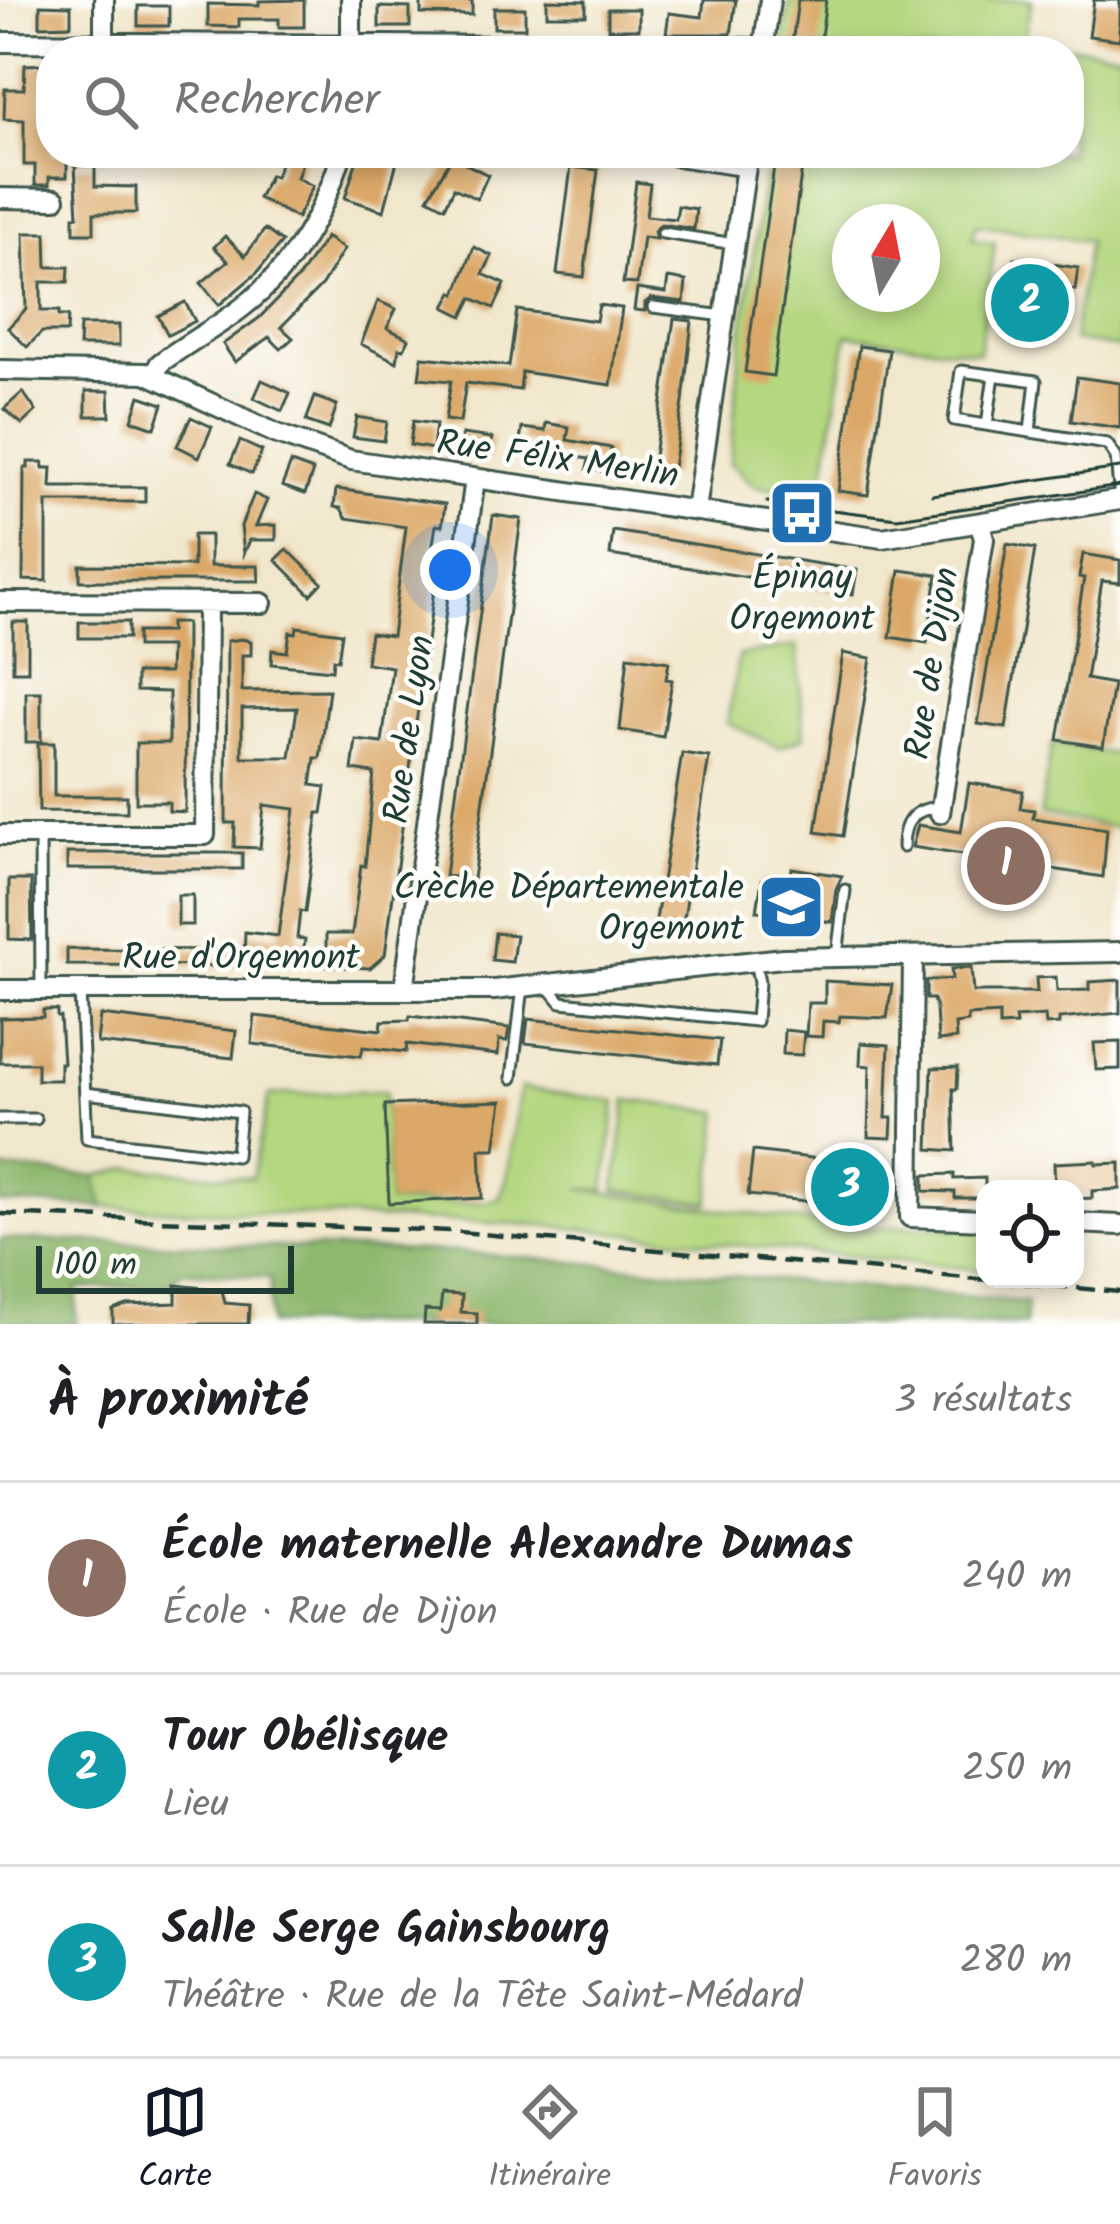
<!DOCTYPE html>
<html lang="fr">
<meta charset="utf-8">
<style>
:root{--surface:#fff;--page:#f6f6f6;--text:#202124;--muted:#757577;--line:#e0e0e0;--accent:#111827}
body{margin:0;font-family:Kalam,sans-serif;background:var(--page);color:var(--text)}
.controls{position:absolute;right:36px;bottom:36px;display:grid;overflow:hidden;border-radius:24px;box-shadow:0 6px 18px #0003}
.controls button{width:108px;height:108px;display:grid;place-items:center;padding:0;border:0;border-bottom:3px solid var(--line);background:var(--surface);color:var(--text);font:60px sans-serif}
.compass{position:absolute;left:832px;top:204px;width:108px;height:108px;border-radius:50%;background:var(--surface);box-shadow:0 6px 18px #0003;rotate:10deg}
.scale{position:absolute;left:36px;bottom:30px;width:258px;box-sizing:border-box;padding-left:12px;border:6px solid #1f3d34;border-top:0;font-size:33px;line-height:42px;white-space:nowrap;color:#1f3d34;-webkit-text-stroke:9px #fdfcf7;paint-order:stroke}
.you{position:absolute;left:450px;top:570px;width:42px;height:42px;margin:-30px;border:9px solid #fff;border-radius:50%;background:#1a73e8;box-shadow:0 0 0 18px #1a73e833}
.badge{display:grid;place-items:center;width:78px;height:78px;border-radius:50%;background:var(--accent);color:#fff;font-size:39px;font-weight:700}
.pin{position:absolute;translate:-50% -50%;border:6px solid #fff;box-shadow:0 3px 12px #0006}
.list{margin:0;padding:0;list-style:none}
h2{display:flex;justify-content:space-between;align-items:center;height:156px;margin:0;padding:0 48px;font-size:51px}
h2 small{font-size:39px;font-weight:400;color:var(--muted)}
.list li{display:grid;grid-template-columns:78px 1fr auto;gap:36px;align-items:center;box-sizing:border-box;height:192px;padding:0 48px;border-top:3px solid var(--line)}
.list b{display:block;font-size:45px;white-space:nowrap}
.list p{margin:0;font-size:39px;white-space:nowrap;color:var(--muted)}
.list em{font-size:39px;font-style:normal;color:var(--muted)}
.icon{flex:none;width:66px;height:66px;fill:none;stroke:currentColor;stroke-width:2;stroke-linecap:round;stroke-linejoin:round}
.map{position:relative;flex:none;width:1120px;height:1324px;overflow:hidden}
.search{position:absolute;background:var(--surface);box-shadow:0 6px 18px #0003;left:36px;right:36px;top:36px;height:132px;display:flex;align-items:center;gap:30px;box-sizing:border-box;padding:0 42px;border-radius:48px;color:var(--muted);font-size:45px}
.sheet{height:732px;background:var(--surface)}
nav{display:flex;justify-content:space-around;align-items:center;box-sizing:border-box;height:168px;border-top:3px solid var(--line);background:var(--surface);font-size:33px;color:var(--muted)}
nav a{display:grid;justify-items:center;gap:6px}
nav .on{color:var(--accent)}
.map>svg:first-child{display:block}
.green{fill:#b4d780;stroke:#6a8a5a;stroke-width:3;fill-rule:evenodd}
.forest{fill:#8fb86e;stroke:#577a51;stroke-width:3}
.building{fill:#dba867;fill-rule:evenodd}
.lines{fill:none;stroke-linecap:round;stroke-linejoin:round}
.service-casing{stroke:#3e564b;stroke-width:15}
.minor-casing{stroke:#3e564b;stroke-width:24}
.service{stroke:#fff;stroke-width:9}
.minor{stroke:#fff;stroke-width:18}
.tram{stroke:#1f3d34;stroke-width:3}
.rail{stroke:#1f3d34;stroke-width:4.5;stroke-dasharray:18 9;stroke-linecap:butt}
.labels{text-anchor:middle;stroke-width:9;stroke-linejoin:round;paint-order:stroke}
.street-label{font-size:36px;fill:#1f3d34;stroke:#fdfcf7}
.poi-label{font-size:36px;fill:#1f3d34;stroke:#fdfcf7}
</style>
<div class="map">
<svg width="1120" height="1324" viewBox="0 0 1120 1324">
<rect width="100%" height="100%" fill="#fdfcf7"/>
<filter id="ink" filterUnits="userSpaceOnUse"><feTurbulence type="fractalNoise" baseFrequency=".00833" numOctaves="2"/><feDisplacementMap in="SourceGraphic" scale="24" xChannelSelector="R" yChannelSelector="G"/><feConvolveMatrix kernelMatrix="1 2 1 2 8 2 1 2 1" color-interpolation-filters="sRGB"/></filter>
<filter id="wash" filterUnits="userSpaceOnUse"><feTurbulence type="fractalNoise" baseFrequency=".004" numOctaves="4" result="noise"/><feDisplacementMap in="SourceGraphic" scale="48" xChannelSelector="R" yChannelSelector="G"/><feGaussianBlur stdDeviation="2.7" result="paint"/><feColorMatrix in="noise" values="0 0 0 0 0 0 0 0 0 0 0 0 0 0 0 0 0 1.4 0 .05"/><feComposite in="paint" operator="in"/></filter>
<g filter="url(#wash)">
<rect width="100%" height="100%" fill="#f1e7cc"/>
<path class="green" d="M790 0H1032L1023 40 1120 53V348L1073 341 1088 241 976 224 972 239 995 243 979 352 847 335 821 496 755 486 730 463 740 350 768 153H1069V51H782ZM850 222H922V294H850Z
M797 646 804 737 779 747 727 723 739 655Z
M1052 744 1120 755V828L1040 815Z
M520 1088 616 1101 605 1190 579 1189 857 1229 903 1226 985 1231V1270L542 1225 103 1207 96 1176 131 1168 252 1178 269 1095 385 1091 389 1203H479L499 1199 507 1178Z
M627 1100 720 1112 709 1203 615 1190Z"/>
<path class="forest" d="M0 1169 96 1176 103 1207 0 1203Z
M0 1239 458 1252 1027 1302 1025 1324H270V1278L182 1271 169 1285 77 1289 76 1324H0Z"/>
<g id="blocks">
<path class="building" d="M304 0V27H279V19H239V27L208 26V4L259 5V1Z
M421 0 472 1V15L421 14Z
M547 0 586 1V15H547Z
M704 0H736L731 34H666L669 13 702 17Z
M798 0H826L819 51H791Z
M1094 0H1120V40L1089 36Z
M40 5 71 6V25L40 26Z
M138 6H169V26H138Z
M379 7 410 8V27H379Z
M494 8H525V28H494Z
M608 9H639V29H608Z
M51 64V89H43V118H47V128H51V153H67V177H49V185H35V165H24V120L4 119 5 89H24L25 65Z
M284 153 303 160 297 178 313 186 297 218 258 198 270 175 275 177Z
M359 153H380V156L397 161 384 211 345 198Z
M454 153H471L466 164 488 175 477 199 454 188 445 207 428 198Z
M776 153H804L773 376 745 372Z
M75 166H95V186L136 187V213H94V233H74V216H78Z
M571 167 598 170 584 277 557 274Z
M636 182 650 184 646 216 676 219 678 206 696 209 694 229 661 224 654 231 656 239 643 237 637 284 623 283Z
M265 229 282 242 257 273 219 305 201 283 228 261 214 247 225 236 245 256Z
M24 233H46L47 267H69L68 282H41V311H59V316H68L67 332H42L27 347 8 328 26 309Z
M326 237 344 249 322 285 281 327 293 338 281 349 269 337 235 362 223 344 259 318 299 277Z
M474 247 492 256 483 274 505 284 494 308 472 298 463 316 445 307 453 292 456 294Z
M1015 258 1078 268 1075 290 1068 289 1063 320 1055 319 1052 339 1041 337 1039 346 1011 342 1012 333 998 331 1001 311 992 309 996 287 1006 288Z
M668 278 686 281 684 302 651 298 645 303V311L634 310 637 289 666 293Z
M378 301 396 309 387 328 409 339 404 349 399 348 397 362 361 344Z
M185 302 195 321 168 335 158 316Z
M599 305 622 308 611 385 522 372 520 390 466 383 460 422 445 420 451 381 419 378 422 357 509 366 517 310 596 321Z
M674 319 692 321 683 402 672 474 651 477Z
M80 325H119V346H79Z
M859 346 889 350 868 495 838 491Z
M1077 377 1120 383V428L1071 421Z
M262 380 290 393 282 411 254 398Z
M86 391H109L110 416H86Z
M23 392 36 411 22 424 4 409Z
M140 396 163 404 155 428 132 420Z
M315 397 337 405 329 429 306 421Z
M191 417 212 427 199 457 177 446Z
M357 417 387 422 384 441 353 437Z
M413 421 436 424 433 449 410 445Z
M546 423 569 427 567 440 611 448 607 472 587 469 589 459 542 452 543 446 520 441 522 428 545 431Z
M462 434 492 438 489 458 459 453Z
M240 441 262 451 252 474 230 464Z
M28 462H43V468H52L51 487H145V502H47V581L23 580 24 468H28Z
M291 463 313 471 305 494 282 486Z
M336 489 445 504 442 526 436 525 432 550 438 551 437 567 385 955 370 968 326 966V934H352L361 865 365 866 374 773 352 770 356 740 382 743 392 667 366 663 370 633 392 636 406 527 346 518 341 508 334 507Z
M254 494 267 500 256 526 276 525V540H250L244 554 241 526Z
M493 515 521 519 473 879 445 876Z
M613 531 857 570 853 594 610 555Z
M193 535H210V566H258L259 581H80V565L193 566Z
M1007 544 1035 549 1006 728 978 724Z
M287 549 322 583 311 595 276 560Z
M1083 554 1120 560V583L1102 581 1086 679 1113 684 1103 747 1058 740 1084 578 1079 577Z
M900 570 937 575 927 643 890 637Z
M13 622H28V671H13Z
M79 622H128V638H79Z
M170 623H186L185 812 169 811V802H136V743H169V692L136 691V673H169L170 647H137V632H170Z
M297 627 342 633 338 660 333 659 332 670 271 664 272 650 287 652 290 632 296 633Z
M241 639 251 641V655H242V691L329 690 320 758H315L311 785 326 787 322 813H318L305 912 300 911 297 938 305 939 302 966 244 959 245 932 278 936 295 809 264 805 260 848 234 847 235 823H226L227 641ZM297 708 290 757H242V709Z
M843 653 871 658 843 836 816 832Z
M628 656 669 662 666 679 672 680 663 737 620 730Z
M26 692H41V742H26Z
M38 743H54V796H127V812L39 811Z
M682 753 709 757 681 937 654 933Z
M969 783 1023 791 1020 808 1034 810 1033 818 1107 829 1103 877 912 847 918 825 961 832Z
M67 853H242V869H67Z
M792 868 842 876 836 889 832 922 757 911 762 880 790 885Z
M9 880H31L32 940 9 939Z
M178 895H193V925H178Z
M495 933 516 935 512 962 492 960Z
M67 949 242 950V966L67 965Z
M971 968 973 992H1037L1036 978 1056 977 1057 991 1089 990V982L1120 980V1013L1059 1019V1024L1046 1025 1045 1016 1015 1018 1016 1025 999 1026V1014L968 1016V1022L955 1024 956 1039 938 1041 936 1009 933 999H926V981L952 979 951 969Z
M825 981 892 985 887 1018 840 1016 839 1022 823 1021 822 1037 806 1036 808 1003H825Z
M43 1010H57V1017H60L63 1063H60V1080H37V1063H0V1018L43 1017Z
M100 1015 236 1031 233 1058 97 1043Z
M255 1016 381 1030 382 1021 409 1020 410 1016 509 1028 507 1041 499 1040 498 1055 407 1044 406 1052 363 1047 361 1056 252 1044Z
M528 1019 720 1040 717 1065 525 1043Z
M784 1030 804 1032 802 1055 783 1054Z
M1120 1042V1069L1096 1070 1094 1043Z
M861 1043 889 1045 886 1118H892L891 1138 868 1137 870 1066 860 1065Z
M958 1067 957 1089H953L955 1151 929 1149 932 1068Z
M502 1101 495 1149H480L482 1198 389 1203 385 1105Z
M753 1151 878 1166 872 1208 748 1195Z
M1096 1161V1164L1120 1163V1189L1092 1191V1198L1075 1199V1189H1055L1054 1163Z
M954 1174V1179L985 1178V1198H955V1192L924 1191V1175Z
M176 1285 222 1290 225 1303 249 1305 248 1324H113V1310L127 1305 176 1303Z
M442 1294 462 1295 461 1312 477 1313V1324H424L425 1310 440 1311Z"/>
</g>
</g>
<g filter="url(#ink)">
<use href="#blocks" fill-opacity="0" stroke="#3e564b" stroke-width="3"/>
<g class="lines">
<defs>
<path id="service" d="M674 160 745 171
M663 233 735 244
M653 307 724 316
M987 425 994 375
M1030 431 1036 381 961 371 954 420 1107 444 1116 457 1120 500
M40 835 41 990
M903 847C903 821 914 808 941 807
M837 956 845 890
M546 984 561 1002 756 1021 759 982 755 961
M80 992 87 1139 236 1156 240 1112 85 1093
M512 1078 523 987
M0 1119H36"/>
<path id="minor" d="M104 41V0
M0 42 763 48
M351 51V0
M763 51 770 0
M0 198 55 199
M0 370 146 373 277 434 351 460 882 538 1120 500
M155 376 159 364C186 343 217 328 244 306 294 267 324 213 342 153
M696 510 748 153
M0 602 262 603
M940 813 984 539 980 524
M0 835H205L207 604
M913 958 910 1217 985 1220
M404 989 475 479
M0 990H494L783 958 1120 952
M1075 1223 1120 1225"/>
</defs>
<use href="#service" class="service-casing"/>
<use href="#minor" class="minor-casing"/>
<use href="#service" class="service"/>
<use href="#minor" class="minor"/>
<path class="tram" d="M932 495 1120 468
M767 502 897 518 1120 486"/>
<path class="rail" d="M0 1214 449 1231 1120 1292"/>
</g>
</g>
<defs>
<symbol id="bus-square" viewBox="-11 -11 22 22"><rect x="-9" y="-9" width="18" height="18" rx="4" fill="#1f6fb2" stroke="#fdfcf7"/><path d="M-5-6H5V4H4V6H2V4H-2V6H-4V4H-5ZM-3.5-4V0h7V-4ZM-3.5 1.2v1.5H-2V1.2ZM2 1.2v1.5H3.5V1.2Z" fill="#fff"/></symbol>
<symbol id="school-square" viewBox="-11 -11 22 22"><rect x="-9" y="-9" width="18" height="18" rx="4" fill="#1f6fb2" stroke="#fdfcf7"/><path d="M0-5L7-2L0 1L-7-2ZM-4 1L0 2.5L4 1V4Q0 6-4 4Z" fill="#fff"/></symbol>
</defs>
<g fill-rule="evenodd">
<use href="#bus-square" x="764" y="475" width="76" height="76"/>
<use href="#school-square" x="753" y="869" width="76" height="76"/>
</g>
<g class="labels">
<g class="street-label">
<text transform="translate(558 457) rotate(8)" y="13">Rue Félix Merlin</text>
<text transform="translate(930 663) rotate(-81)" y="13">Rue de Dijon</text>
<text transform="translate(407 729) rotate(-82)" y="13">Rue de Lyon</text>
<text x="241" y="969">Rue d'Orgemont</text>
</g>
<g class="poi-label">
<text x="802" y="589">Épinay<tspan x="802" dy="41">Orgemont</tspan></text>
<text x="744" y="899" text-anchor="end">Crèche Départementale<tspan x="744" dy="41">Orgemont</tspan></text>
</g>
</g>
</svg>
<div class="controls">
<button><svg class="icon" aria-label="locate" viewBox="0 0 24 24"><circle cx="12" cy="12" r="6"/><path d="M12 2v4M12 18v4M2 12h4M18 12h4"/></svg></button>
</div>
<svg class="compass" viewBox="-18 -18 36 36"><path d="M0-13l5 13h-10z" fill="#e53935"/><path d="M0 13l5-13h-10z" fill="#757577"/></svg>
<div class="scale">100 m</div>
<div class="you"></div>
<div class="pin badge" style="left:1006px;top:866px;background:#8d6e63">1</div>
<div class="pin badge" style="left:1030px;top:303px;background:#0f9aa8">2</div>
<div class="pin badge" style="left:850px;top:1187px;background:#0f9aa8">3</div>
<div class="search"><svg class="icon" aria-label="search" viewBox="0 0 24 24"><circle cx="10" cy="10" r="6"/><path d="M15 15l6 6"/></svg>Rechercher</div>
</div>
<section class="sheet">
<h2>À proximité<small>3 résultats</small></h2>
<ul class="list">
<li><span class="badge" style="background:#8d6e63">1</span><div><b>École maternelle Alexandre Dumas</b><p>École · Rue de Dijon</p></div><em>240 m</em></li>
<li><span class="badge" style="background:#0f9aa8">2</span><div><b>Tour Obélisque</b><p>Lieu</p></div><em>250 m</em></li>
<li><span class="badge" style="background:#0f9aa8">3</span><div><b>Salle Serge Gainsbourg</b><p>Théâtre · Rue de la Tête Saint-Médard</p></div><em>280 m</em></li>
</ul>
</section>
<nav>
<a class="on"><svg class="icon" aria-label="map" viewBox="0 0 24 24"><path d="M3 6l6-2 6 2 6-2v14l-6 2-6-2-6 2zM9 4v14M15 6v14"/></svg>Carte</a>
<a><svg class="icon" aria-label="directions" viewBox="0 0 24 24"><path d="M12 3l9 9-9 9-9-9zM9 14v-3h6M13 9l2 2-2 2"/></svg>Itinéraire</a>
<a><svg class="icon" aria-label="saved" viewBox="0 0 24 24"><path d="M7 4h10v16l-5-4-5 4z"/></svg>Favoris</a>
</nav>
